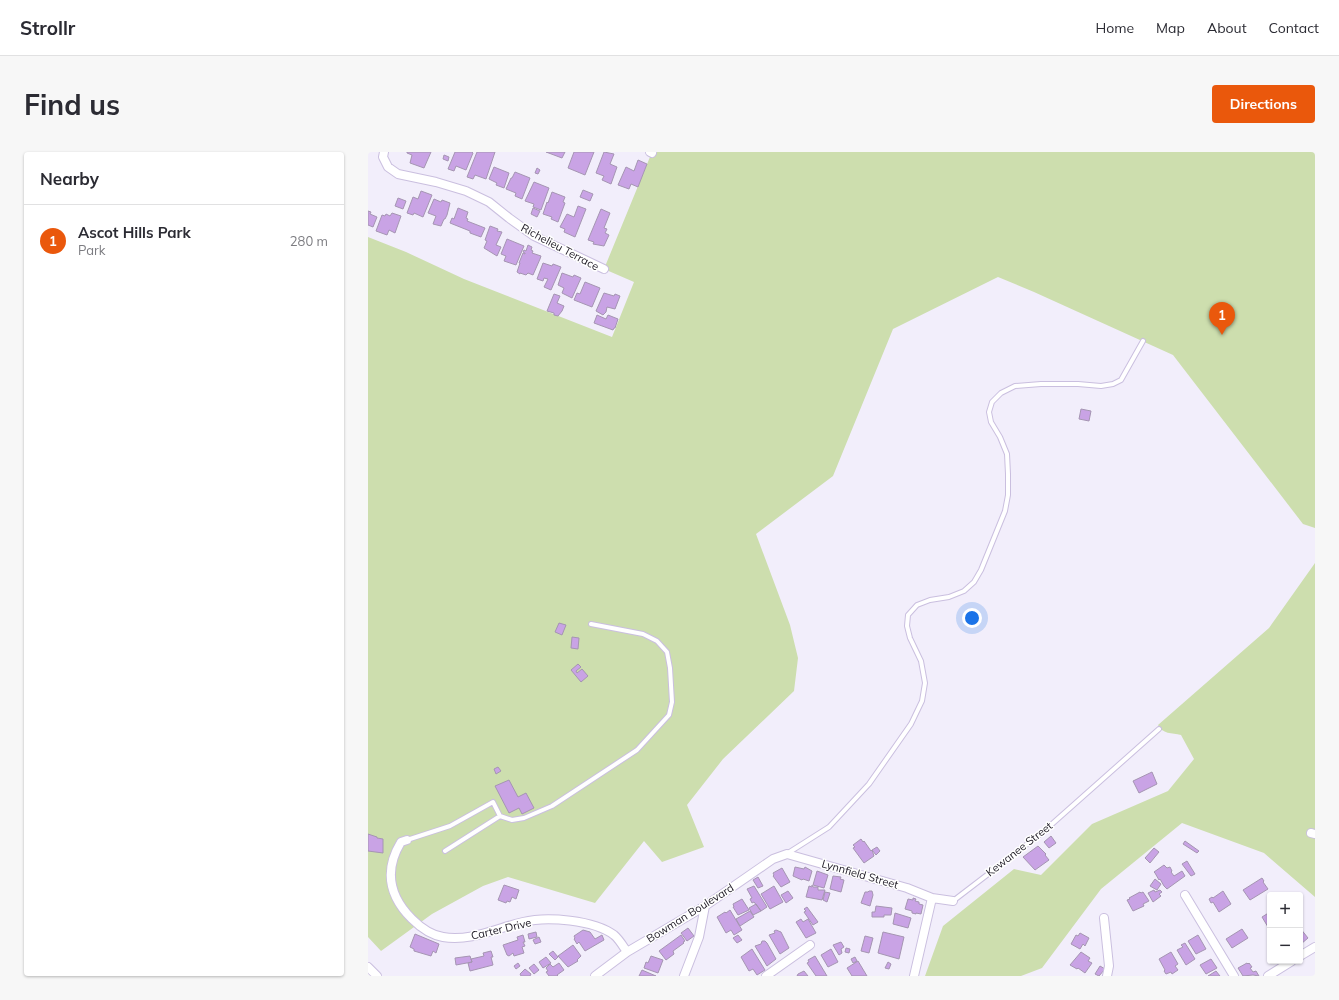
<!DOCTYPE html>
<meta charset="utf-8">
<style>
:root{--surface:#fff;--page:#f7f7f7;--text:#2b2b33;--muted:#7c7c81;--line:#e1e1e2;--accent:#ea580c}
body{margin:0;font-family:Mulish,sans-serif;background:var(--page);color:var(--text)}
.controls{position:absolute;right:12px;bottom:12px;display:grid;overflow:hidden;border-radius:4px;box-shadow:0 1px 3px #0004}
.controls button{width:36px;height:36px;display:grid;place-items:center;padding:0;border:0;border-bottom:1px solid var(--line);background:var(--surface);color:var(--text);font:20px sans-serif}
.you{position:absolute;left:604px;top:466px;width:14px;height:14px;margin:-10px;border:3px solid #fff;border-radius:50%;background:#1a73e8;box-shadow:0 0 0 6px #1a73e833}
.badge{display:grid;place-items:center;width:26px;height:26px;border-radius:50%;background:var(--accent);color:#fff;font-size:13px;font-weight:700}
.pin{position:absolute;translate:-50% -33px;filter:drop-shadow(0 1px 2px #0008)}
.pin::after{content:'';position:absolute;top:21px;width:14px;height:12px;background:inherit;clip-path:polygon(0 0,100% 0,50% 100%)}
.list{margin:0;padding:0;list-style:none}
h2{display:flex;justify-content:space-between;align-items:center;height:52px;margin:0;padding:0 16px;font-size:17px}
h2 small{font-size:13px;font-weight:400;color:var(--muted)}
.list li{display:grid;grid-template-columns:26px 1fr auto;gap:12px;align-items:center;box-sizing:border-box;height:72px;padding:0 16px;border-top:1px solid var(--line)}
.list b{display:block;font-size:15px;white-space:nowrap}
.list p{margin:0;font-size:13px;white-space:nowrap;color:var(--muted)}
.list em{font-size:13px;font-style:normal;color:var(--muted)}
.map{position:relative;flex:none;width:947px;height:824px;overflow:hidden;border-radius:4px}
header{display:flex;align-items:center;gap:24px;box-sizing:border-box;height:56px;padding:0 20px;background:var(--surface);border-bottom:1px solid var(--line)}
header strong{font-size:19px}
nav{display:flex;gap:22px;margin-inline-start:auto;font-size:14px}
.intro{display:flex;align-items:center;justify-content:space-between;box-sizing:border-box;height:96px;padding:0 24px}
h1{margin:0;font-size:28px}
.button{padding:10px 18px;border-radius:4px;background:var(--accent);color:#fff;font-size:14px;font-weight:700}
main{display:flex;gap:24px;padding:0 24px}
aside{flex:1;background:var(--surface);border-radius:4px;box-shadow:0 1px 3px #0004}
.map>svg:first-child{display:block}
.green{fill:#cddeae}
.building{fill:#c9a3e5;stroke:#a595b2}
.lines{fill:none;stroke-linecap:round;stroke-linejoin:round}
.service-casing{stroke:#cabfdf;stroke-width:6}
.minor-casing{stroke:#cabfdf;stroke-width:10}
.service{stroke:#fff;stroke-width:4}
.minor{stroke:#fff;stroke-width:8}
.labels{text-anchor:middle;stroke-width:3;stroke-linejoin:round;paint-order:stroke}
.street-label{font-size:11px;fill:#1d1924;stroke:#fff}
</style>
<header>
<strong>Strollr</strong>
<nav><a>Home</a><a>Map</a><a>About</a><a>Contact</a></nav>
</header>
<div class="intro"><h1>Find us</h1><a class="button">Directions</a></div>
<main>
<aside>
<h2>Nearby<small></small></h2>
<ul class="list">
<li><span class="badge">1</span><div><b>Ascot Hills Park</b><p>Park</p></div><em>280 m</em></li>
</ul>
</aside>
<div class="map">
<svg width="947" height="824" viewBox="0 0 947 824">
<rect width="100%" height="100%" fill="#f2eefb"/>
<path class="green" d="M284 0H947V376L935 372 805 203 666 140 630 125 525 177 465 324 388 382 422 473 430 506 426 539 355 607 319 653 336 695 294 710 276 689 227 751 140 725 115 734 64 762 13 799 0 785V85L38 100 96 127 244 185 266 130 236 117Z
M947 411V745L896 701 814 671 733 737 674 816 653 824H557L575 774 646 717 673 723 724 672 800 639 826 607 813 583C804 581 794 582 790 573L901 476Z"/>
<path class="building" d="M39 0H63L56 16 42 11 44 3 39 1Z
M87 0H104L105 1 98 18 88 14 86 19 80 17Z
M109 0H127L118 27 107 23 105 27 99 25Z
M178 0H197L194 6Z
M206 0H226L217 23 200 16Z
M236 0 246 2 242 12 249 15 243 32 234 28 236 24 228 21Z
M76 3 81 5 80 9 75 7Z
M270 8 279 12 270 35 263 32 261 37 250 33 258 15 266 19Z
M126 15 141 21 136 36 128 33 129 31 121 27Z
M169 16 172 18 170 22 167 21Z
M147 20 162 26 154 47 147 44 148 41 138 37 143 26H144Z
M166 30 181 36 173 58 165 55 166 52 157 49Z
M215 38 225 42 222 49 212 45Z
M53 39 64 43 55 65 46 61 45 63 39 61 45 45 50 47Z
M184 40 197 45 195 50 197 51 190 70 183 67 184 65 175 62 179 50 180 51Z
M30 46 38 49 35 57 27 54Z
M66 47 73 50 74 48 82 51 79 63 77 67H76L73 74 65 72 68 64 60 61Z
M210 54 218 57 207 85 196 80 197 77 192 75 199 62 206 65Z
M90 56 100 60 98 66 100 67 99 69 117 76 113 85 102 81V79L82 71 84 66 86 67Z
M165 56 172 59 169 65 163 62Z
M233 57 242 61 236 76 239 77 237 81 241 83 236 94 225 92 226 90 220 88Z
M0 59 3 60 2 62 9 65 5 75 0 73Z
M24 61 33 64 27 81 21 78 19 83 8 79 14 63 17 64 18 62 22 64Z
M122 74 130 77 129 79 134 80 128 93 133 95 129 104 116 96 119 89 117 88Z
M139 87 156 94 148 113 136 109 138 104 133 102Z
M160 93 164 95 163 98 165 99 164 101 173 104 172 107 165 123 160 121 158 123 152 121V122L149 120 152 111H151L155 101 157 102V101L155 100 156 98 158 99Z
M175 111 184 114 185 112 193 115 183 138 176 135 180 127 176 126 175 129 169 127Z
M194 121 205 125 206 123 213 126 204 146 194 141 196 136 190 133Z
M217 130 232 136 224 155 206 148 209 141 212 142Z
M236 141 246 144 247 142 252 144 247 157 239 155 238 160 235 163 228 159Z
M186 142 192 144 189 151 196 154 194 159 190 164 186 163V161L179 159Z
M229 163 238 167 240 163 250 167 247 176H246L245 178 226 171Z
M713 257 723 259 721 269 711 267Z
M191 471 198 473 194 483 187 480Z
M204 485 211 486 210 497 203 496Z
M210 512 213 515 208 519 209 521 214 517 220 524 213 530 203 518Z
M130 615 133 619 128 622 126 617Z
M784 620 789 632 771 641 765 629Z
M141 628 150 645 158 641 166 656 154 662 151 656 141 661 127 634Z
M0 682 9 685V686L15 687V701L0 699Z
M683 684 688 691 681 696 676 690Z
M493 687 495 690 496 689 503 699 504 698 506 704 496 711 485 696 487 695 485 693Z
M817 689 831 699 829 701 815 692Z
M670 694 678 702 677 703 681 708 667 718 655 705Z
M509 695 512 699 508 703 504 698Z
M786 696 791 700 782 711 777 706Z
M819 709 827 722 823 724 814 712Z
M796 713 799 716 802 715 804 719 803 720 806 724 814 719 817 724 799 737 796 734 792 727 791 728 787 721 786 720Z
M427 715 436 717 437 715 444 719 441 729 435 727 434 728 425 724Z
M414 716 422 730 413 735 405 724 406 723 405 721Z
M449 719 460 723 456 736 445 733Z
M465 724 473 725 472 727 476 728 473 740 462 737Z
M390 725 395 734 390 736 385 728Z
M894 726 896 729 895 730 900 737 882 748 875 738Z
M787 727 793 732 789 738 782 734Z
M136 733 151 738 148 747 144 745 142 750 139 749 138 751 130 748Z
M444 733 445 735H450V738H457L454 748 438 745 441 734 444 735Z
M386 734 399 755 393 759 386 750 384 751 382 747 384 746 379 737Z
M406 734 415 750 402 757 393 742Z
M786 738 787 740 792 738 794 740 791 742 793 744 785 750 780 741Z
M420 739 425 746 418 751 413 743Z
M501 739H504L505 743 502 754 493 751 497 740H500Z
M855 739 863 752 851 760 845 750 843 751 841 747 844 745 845 746Z
M457 740 462 741 459 750 455 748Z
M772 740 773 741 775 740 781 749 775 752 776 754 765 759 759 748 762 747 761 746Z
M545 746 548 747 547 749 551 750V752L555 753 553 762 548 761V762L544 761V759L537 757 540 747 545 748Z
M374 747 381 758 370 763 365 755H366L365 752Z
M388 752 393 759 385 763 381 756Z
M508 754 524 756 523 763H516V765H504V760H507Z
M439 755 450 770 445 773 436 760 438 759 436 757Z
M362 758 374 778 366 783 363 778 358 781 349 765 357 760 358 761Z
M382 759 386 765 372 774 368 767Z
M902 760V774L900 775 894 765Z
M527 761 543 766 540 776 525 772Z
M433 767 435 770 440 767 448 781 438 786 428 770Z
M320 776 326 784 319 789 313 781Z
M932 776 940 786 933 792 932 791Z
M874 777 880 786 864 796 858 787Z
M215 778 222 780 227 787 234 783 236 788 217 799 211 790 209 792 206 787 207 786 206 784Z
M408 778 413 780 421 796 412 802 401 783 407 781 406 779Z
M168 780 169 785 161 787 160 782Z
M515 780 536 785 531 807 510 801Z
M712 781 721 786 717 794 715 792 712 797 703 792 708 783 710 784Z
M47 782 71 792 68 801 65 799 63 804 46 799V797L42 795Z
M155 783 157 790H155L157 794 154 795 156 801 146 804 145 801 141 804 139 803 135 793 150 788 149 785Z
M313 783 317 789 315 790 316 791 305 799 306 802 298 808 291 799Z
M370 783 374 788 369 791 365 786Z
M830 783 838 797 828 802 820 789Z
M497 784 505 786 501 801 493 799Z
M171 785 173 790 167 792 165 788Z
M394 789H397L399 791 408 807 399 814 387 794 393 792Z
M473 790 476 795 473 797 474 801 471 803 465 793Z
M817 791 827 807 818 813 809 798 815 795 813 793Z
M205 793 213 804 209 808 210 809 200 815 190 804Z
M478 796 482 797 481 801 477 800Z
M384 797 397 818 389 823 385 817 381 819 373 805Z
M463 797 470 810 460 815 453 803Z
M123 799 125 805H123L125 813 102 819 100 811 104 810 103 807 116 804 115 801Z
M185 799 190 805 187 808 181 802Z
M713 800 722 806 720 809 724 811 717 821 710 816 709 817 702 813Z
M803 800 810 812 807 814 810 818 804 822 803 820 798 822 796 819 797 818 791 807Z
M102 804 104 810 88 813 87 806Z
M283 804 295 808 290 821 276 816 278 810 280 811Z
M447 804 459 824H448L439 811 441 810 440 808Z
M178 805 183 811 175 816 171 810Z
M487 805 489 809 485 811 483 807Z
M843 807 849 816 838 822 832 813Z
M490 809 499 824H484L479 816Z
M520 810 523 812 521 817 517 816Z
M150 811 152 814 148 817 146 814Z
M191 811 196 818 189 823 190 824H181L178 820 180 819 178 816 182 812 185 815Z
M879 811 880 812 881 811 884 815 882 816 885 820 888 819 891 824 885 823 875 824 870 816Z
M166 812 171 818 166 822 161 816Z
M732 814 737 817 731 824 727 822Z
M157 817 163 822 162 824H153L152 822Z
M274 818 288 824H271Z
M436 819 440 824H429L430 822Z
M848 819 852 824H840Z"/>
<g class="lines">
<defs>
<path id="service" d="M39 688 82 674 125 650 132 664 144 668 156 666 184 654 269 598 301 563 304 550 302 516 299 500 289 489 275 482 223 472
M77 699 132 664
M420 701 461 675 501 632 543 572 554 549 557 531 553 509 542 486 539 474 540 463 549 453 562 448 581 445 596 439 606 430 613 418 637 359 640 343V322L639 302 632 285 623 270 621 260 624 250 633 241 647 234 673 232H710L733 234 745 232 753 228 775 189
M585 749 675 680 791 577"/>
<path id="minor" d="M16 0 15 5 20 15 30 22 68 30 98 39 121 50 141 66 166 84 236 117
M282 0 284 1
M943 681 947 682
M39 688 33 690C16 718 21 744 44 767 52 775 63 783 75 785 102 790 129 776 155 770 179 764 226 768 246 783 251 787 255 794 259 800
M817 743 866 824
M736 766 741 814 739 824
M932 804 947 795
M0 815 9 824
M227 824 259 800 337 754 405 707 419 702 539 736 564 746
M316 824 331 785 337 754
M398 824 442 793
M546 824 564 746 585 749
M900 824 924 809"/>
</defs>
<use href="#service" class="service-casing"/>
<use href="#minor" class="minor-casing"/>
<use href="#service" class="service"/>
<use href="#minor" class="minor"/>
</g>
<g class="labels">
<g class="street-label">
<text transform="translate(192 95) rotate(28)" y="4">Richelieu Terrace</text>
<text transform="translate(651 697) rotate(-38)" y="4">Kewanee Street</text>
<text transform="translate(492 722) rotate(16)" y="4">Lynnfield Street</text>
<text transform="translate(322 761) rotate(-32)" y="4">Bowman Boulevard</text>
<text transform="translate(133 777) rotate(-13)" y="4">Carter Drive</text>
</g>
</g>
</svg>
<div class="controls">
<button>+</button>
<button>−</button>
</div>
<div class="you"></div>
<div class="pin badge" style="left:854px;top:183px">1</div>
</div>
</main>
